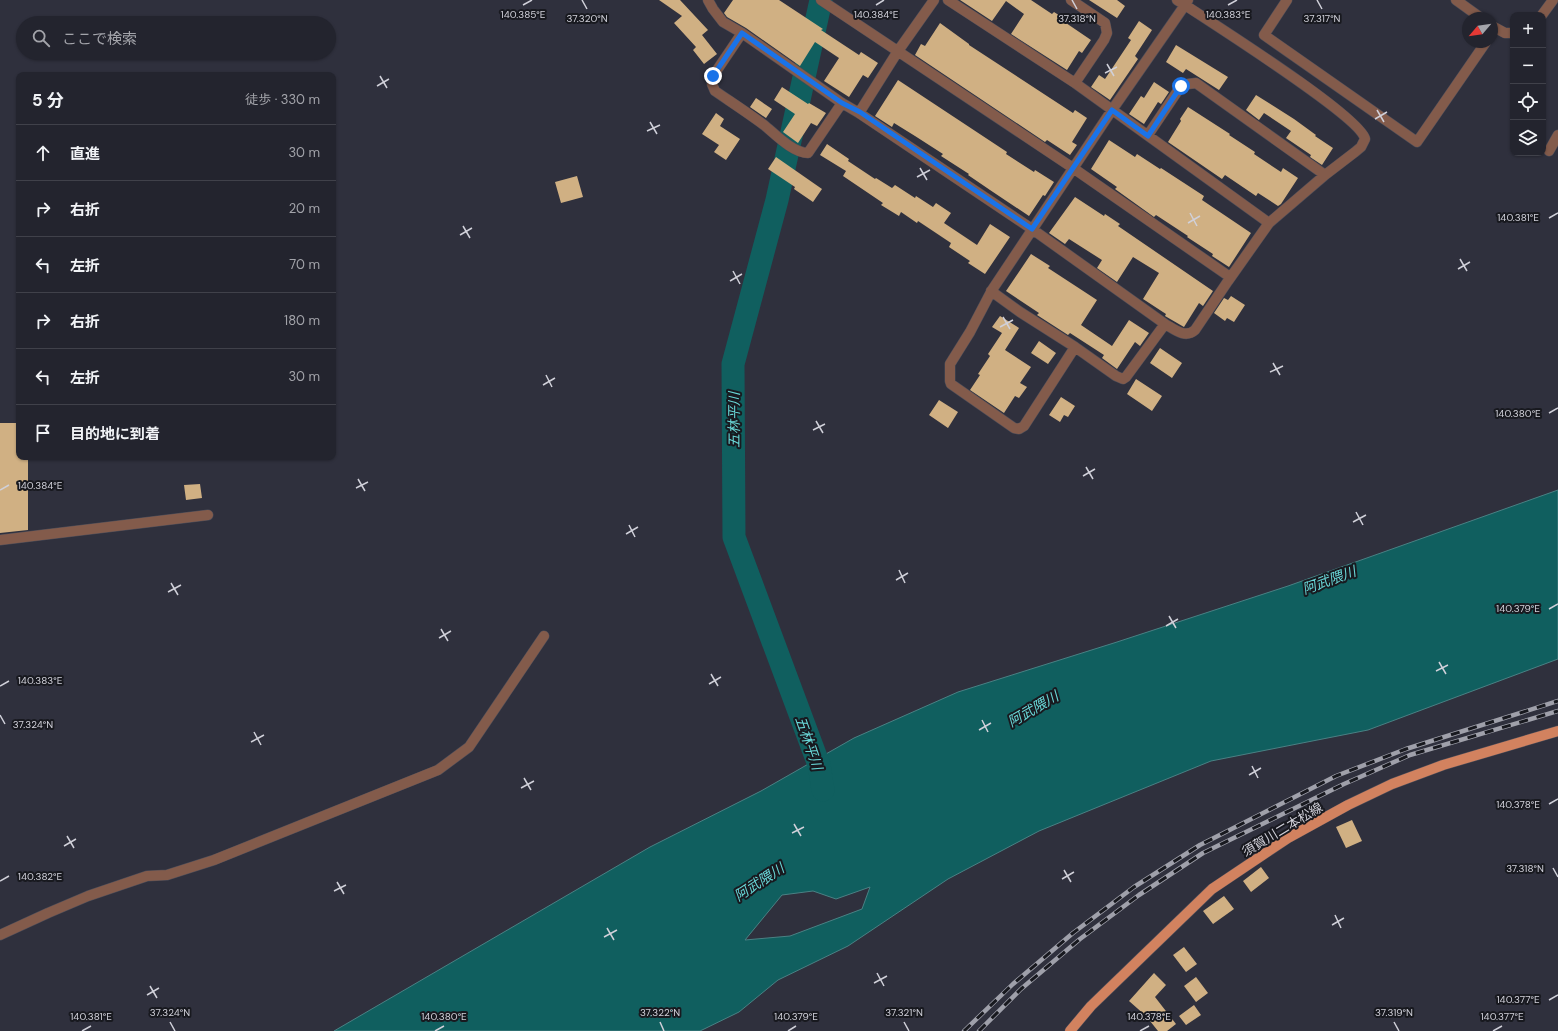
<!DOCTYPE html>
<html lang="ja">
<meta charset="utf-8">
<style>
:root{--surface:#23242e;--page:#2b2c36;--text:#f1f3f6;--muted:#a3a4aa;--line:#40414a}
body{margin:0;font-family:"DM Sans","Noto Sans JP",sans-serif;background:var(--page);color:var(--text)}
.controls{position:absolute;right:12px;top:12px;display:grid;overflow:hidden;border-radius:8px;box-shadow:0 1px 3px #0004}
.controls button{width:36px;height:36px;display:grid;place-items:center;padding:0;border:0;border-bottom:1px solid var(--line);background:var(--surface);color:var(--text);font:20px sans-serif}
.compass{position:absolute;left:1462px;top:12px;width:36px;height:36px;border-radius:50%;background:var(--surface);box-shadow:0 1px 3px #0004;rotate:241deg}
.stop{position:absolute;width:12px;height:12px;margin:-9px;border:3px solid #1a73e8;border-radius:50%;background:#fff}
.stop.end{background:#1a73e8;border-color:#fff;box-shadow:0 1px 4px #0008}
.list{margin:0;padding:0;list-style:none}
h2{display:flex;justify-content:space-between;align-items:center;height:52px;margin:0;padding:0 16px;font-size:17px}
h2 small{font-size:13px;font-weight:400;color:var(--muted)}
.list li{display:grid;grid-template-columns:26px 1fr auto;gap:12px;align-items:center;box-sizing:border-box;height:56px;padding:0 16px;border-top:1px solid var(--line)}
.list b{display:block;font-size:15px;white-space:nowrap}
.list em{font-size:13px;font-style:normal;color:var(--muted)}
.icon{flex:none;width:22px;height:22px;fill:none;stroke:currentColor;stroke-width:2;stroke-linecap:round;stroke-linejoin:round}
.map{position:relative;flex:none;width:1558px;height:1031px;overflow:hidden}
.search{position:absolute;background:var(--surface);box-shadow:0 1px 3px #0004;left:16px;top:16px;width:320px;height:44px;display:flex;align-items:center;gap:10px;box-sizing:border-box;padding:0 14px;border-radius:22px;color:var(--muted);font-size:15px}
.panel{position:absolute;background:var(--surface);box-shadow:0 1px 3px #0004;left:16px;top:72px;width:320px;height:388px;border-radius:8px}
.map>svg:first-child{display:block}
.water{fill:#105f5f;stroke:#4a8184;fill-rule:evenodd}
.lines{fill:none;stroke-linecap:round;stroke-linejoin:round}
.river{stroke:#105f5f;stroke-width:23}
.building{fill:#d0b083}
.minor-casing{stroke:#4c4d59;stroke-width:11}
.major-casing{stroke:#4c4d59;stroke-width:11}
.minor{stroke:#835b4b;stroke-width:10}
.major{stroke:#d2825f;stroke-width:10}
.rail-casing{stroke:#9fa0aa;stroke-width:4.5}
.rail{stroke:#18191f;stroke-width:3;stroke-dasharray:9;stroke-linecap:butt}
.route{stroke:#1a73e8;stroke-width:5}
.ticks{fill:none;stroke:#d0d0d9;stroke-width:1.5}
.labels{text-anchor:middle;stroke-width:4;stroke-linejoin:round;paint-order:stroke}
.street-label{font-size:13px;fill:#d0d0d9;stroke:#18191f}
.water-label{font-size:14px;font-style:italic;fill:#69d7d7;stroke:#18191f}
.ticks-label{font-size:10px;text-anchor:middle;fill:#d0d0d9;stroke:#18191f;stroke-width:4;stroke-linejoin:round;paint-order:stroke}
</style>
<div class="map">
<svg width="1558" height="1031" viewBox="0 0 1558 1031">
<rect width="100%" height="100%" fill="#2f303d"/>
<path class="water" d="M1558 490V659L1368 730 1211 761 1039 831 948 879 848 946 778 980 739 1012 700 1031H334L650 847 761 791 854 738 958 692 1117 642 1288 586ZM870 887 862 909 790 936 745 940 782 895 813 891 836 899Z"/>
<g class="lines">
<path class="river" d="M821 0 777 200 733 364 734 537 819 765 823 790"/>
</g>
<path class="building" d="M659 0H680L708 30 702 35 717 54 704 64 693 50 696 47 674 23 682 16Z
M733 0H779L823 29 821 30 859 55 861 52 878 63 868 78 863 75 849 97 824 81 839 58 815 42 800 66 746 28 727 17 724 13Z
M960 0H1031L1052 14 1054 12 1068 21 1066 23 1091 40 1082 53 1079 51 1067 70 1011 34 1024 14 1006 1 992 21Z
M1089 0H1117L1125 6 1117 18Z
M1139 21 1152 30 1135 56 1138 59 1110 100 1091 87 1099 75 1105 79 1131 40 1128 38Z
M940 23 969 44V45L1050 98 1073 113 1075 110 1087 118 1072 142 1077 145 1070 155 1047 140 1045 142 915 55 921 44 925 46Z
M1176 45 1228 77 1219 90 1186 69 1183 73 1166 62Z
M898 80 1007 152 1006 154 1034 172 1035 170 1054 182 1045 196 1043 195 1029 216 990 190 968 175 969 174 941 156 943 154 915 136 894 123 892 127 875 116Z
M1154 82 1169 92 1161 104 1158 102 1144 124 1129 114 1141 96 1144 98Z
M782 87 808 104 809 103 826 113 817 126 811 123 798 143 783 132 795 114 774 100Z
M1256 95 1294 119 1316 135 1315 136 1333 148 1322 165 1310 157 1311 155 1286 138 1291 131 1264 113 1259 120 1246 110Z
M756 98 772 109 766 118 750 107Z
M1188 107 1230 134 1229 135 1255 152 1254 154 1281 172 1283 168 1298 178 1281 204 1278 206 1258 193 1256 196 1225 175 1222 179 1168 142 1181 121 1180 119Z
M716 113 724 119 720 126 740 139 726 160 714 152 719 145 702 134Z
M1109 140 1135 157 1137 154 1160 169 1161 168 1204 196 1202 200 1251 233 1229 267 1212 256 1213 254 1187 237 1188 236 1156 215 1154 217 1115 189 1117 187 1091 169Z
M827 144 849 159 848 161 875 179 876 178 892 188 895 185 915 198 916 196 933 207 936 203 951 213 944 223 977 245 990 224 1010 237 985 274 968 263 970 261 949 247 951 243 918 221 917 223 901 212 899 216 881 205 883 203 843 176 846 171 820 155Z
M776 157 822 189 813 202 794 189 795 187 768 169Z
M577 176 583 197 561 203 555 182Z
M1075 197 1104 216 1105 214 1120 224 1118 226 1213 291 1203 306 1199 303 1184 327 1165 316 1166 314 1143 299 1159 273 1133 257 1117 282 1097 268 1102 260 1069 239 1065 244 1049 233Z
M1031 254 1050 266 1048 268 1097 300 1081 325 1112 346 1129 320 1149 333 1140 346 1135 342 1117 369 1102 358 1104 355 1070 333 1068 335 1037 315 1039 313 1006 291Z
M1231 296 1245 305 1234 322 1227 318 1225 321 1214 313 1224 298 1228 300Z
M1000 316 1019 328 1005 350 1031 367 1020 383 1027 387 1019 398 1015 396 1004 413 970 390 980 375 978 374 990 356 988 354 1002 333 992 327Z
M1039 341 1056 353 1048 364 1031 353Z
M1160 348 1182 363 1172 378 1150 363Z
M1136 379 1162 396 1152 411 1127 394Z
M1061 397 1075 406 1068 417 1064 415 1060 422 1049 415Z
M939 400 958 412 948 428 929 415Z
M0 423H19V457H28V530L0 533Z
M200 484 202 498 186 500 184 485Z
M1352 820 1362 841 1346 848 1336 827Z
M1261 867 1269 878 1251 892 1243 881Z
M1224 896 1234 909 1213 924 1203 911Z
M1184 947 1197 964 1186 972 1173 955Z
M1154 973 1166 985 1155 997 1176 1024 1167 1031H1158L1146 1016 1129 1001Z
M1196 977 1208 993 1196 1002 1184 986Z
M1194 1005 1201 1015 1186 1025 1179 1016Z"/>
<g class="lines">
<defs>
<path id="minor" d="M708 0 713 9 723 22 742 33 842 103 859 113 1032 229 1165 324C1174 329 1185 339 1195 330L1228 281 1269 223 1325 175 1355 152 1361 147 1365 139C1361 117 1212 23 1185 5L1112 110 992 290 970 332 950 364V381L951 384 1014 428 1019 429 1024 426 1075 347 1116 376 1123 379 1126 377 1165 324
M821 0 1073 168 1230 277
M948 0 1075 83 1269 223
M1071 0 1105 23 1107 33 1104 40 1075 83
M1177 0 1185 5 1188 0
M1287 0 1264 35 1417 142 1486 42
M1456 0 1481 18
M1542 15 1553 0
M1492 26 1505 33H1513
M742 33 713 76 712 84 715 91C731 102 748 113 764 125 775 134 793 153 808 153L842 103
M859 113 898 51 934 0
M1148 135 1181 86 1188 84 1196 83 1325 175
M1549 151 1558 135
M991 291 1020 312 1075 347
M0 540 208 515
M0 935 48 913 88 896 147 876 167 875 214 860 438 770 469 747 544 636"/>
<path id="major" d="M1070 1031 1091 1006 1212 889 1288 838 1348 805 1392 784 1443 765 1558 731"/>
</defs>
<use href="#minor" class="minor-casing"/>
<use href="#major" class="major-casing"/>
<use href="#minor" class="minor"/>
<use href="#major" class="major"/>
<defs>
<path id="rail" d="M964 1031 1013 984 1073 933 1134 887 1200 845 1336 776 1406 749 1558 701
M979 1031 1021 989 1080 939 1139 895 1203 853 1344 784 1410 755 1558 711"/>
</defs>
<use href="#rail" class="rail-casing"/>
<use href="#rail" class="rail"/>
</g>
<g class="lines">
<path class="route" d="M713 76 742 33 842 103 860 112 1032 229 1112 110 1148 136 1181 86"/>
</g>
<path class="ticks" d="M582 0 587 9M1072 0 1077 9M1317 0 1322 9M523 5 532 0M876 5 884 0M1228 5 1237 0M1107 64 1114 76M1105 73 1117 67M380 76 387 88M377 86 389 79M1377 110 1384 122M1375 119 1387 112M650 122 657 134M647 131 660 125M920 168 927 180M917 177 930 170M1190 213 1197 226M1549 218 1558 213M1188 223 1200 216M463 226 470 238M460 235 472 228M1460 259 1467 271M1458 269 1470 262M733 271 740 284M730 281 742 274M1003 317 1010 329M1000 327 1013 320M1273 363 1280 375M1270 372 1283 366M546 375 552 387M543 385 555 378M1549 413 1558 408M816 421 823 433M813 430 825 424M1086 467 1093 479M1083 476 1095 469M358 479 365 491M356 488 368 482M0 490 9 485M1356 512 1363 525M1353 522 1366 515M629 525 635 537M626 534 638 527M899 570 905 583M896 580 908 573M171 583 178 595M168 592 181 585M1549 609 1558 604M1169 616 1176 628M1166 626 1178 619M441 629 448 641M439 638 451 631M1439 662 1446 674M1436 671 1448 665M711 674 718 686M709 684 721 677M0 686 9 681M0 715 5 724M982 720 988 732M979 730 991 723M254 732 261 745M251 742 264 735M1252 766 1258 778M1249 775 1261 768M524 778 531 790M521 788 534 781M1549 804 1558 799M794 824 801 836M792 833 804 827M67 836 74 848M64 846 76 839M1553 868 1558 877M1064 870 1071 882M1062 879 1074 872M0 881 9 876M337 882 344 894M334 891 346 885M1335 915 1341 928M1332 925 1344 918M607 928 614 940M604 937 617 930M877 973 884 986M874 983 887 976M150 986 157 998M147 995 159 988M1549 1000 1558 995M170 1022 175 1031M660 1022 664 1031M904 1022 909 1031M1394 1022 1399 1031M82 1031 91 1026M435 1031 444 1026M788 1031 796 1026M1140 1031 1149 1026M1493 1031 1502 1026"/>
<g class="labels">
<g class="street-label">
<text transform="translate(1282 829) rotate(-31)" y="5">須賀川二本松線</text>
</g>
<g class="water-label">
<text transform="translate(734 420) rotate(-90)" y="5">五林平川</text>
<text transform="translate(1329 580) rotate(-20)" y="5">阿武隈川</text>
<text transform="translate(1033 709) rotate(-30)" y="5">阿武隈川</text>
<text transform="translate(809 743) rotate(71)" y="5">五林平川</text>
<text transform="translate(759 882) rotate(-33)" y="5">阿武隈川</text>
</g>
</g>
<g class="ticks-label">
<text x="523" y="18">140.385°E</text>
<text x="876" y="18">140.384°E</text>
<text x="1228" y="18">140.383°E</text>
<text x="1077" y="22">37.318°N</text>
<text x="1322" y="22">37.317°N</text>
<text x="587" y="22">37.320°N</text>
<text x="1518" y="221">140.381°E</text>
<text x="1518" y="417">140.380°E</text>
<text x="40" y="489">140.384°E</text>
<text x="1518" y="612">140.379°E</text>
<text x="40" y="684">140.383°E</text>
<text x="33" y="728">37.324°N</text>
<text x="1518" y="808">140.378°E</text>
<text x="1525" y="872">37.318°N</text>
<text x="40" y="880">140.382°E</text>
<text x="1518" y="1003">140.377°E</text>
<text x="170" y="1016">37.324°N</text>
<text x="660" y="1016">37.322°N</text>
<text x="904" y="1016">37.321°N</text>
<text x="1394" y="1016">37.319°N</text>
<text x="91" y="1020">140.381°E</text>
<text x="444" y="1020">140.380°E</text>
<text x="796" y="1020">140.379°E</text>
<text x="1149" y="1020">140.378°E</text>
<text x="1502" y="1020">140.377°E</text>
</g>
</svg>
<div class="controls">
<button>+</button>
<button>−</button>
<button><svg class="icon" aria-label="locate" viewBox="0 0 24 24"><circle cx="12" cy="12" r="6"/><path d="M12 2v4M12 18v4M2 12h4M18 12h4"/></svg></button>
<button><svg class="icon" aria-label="layers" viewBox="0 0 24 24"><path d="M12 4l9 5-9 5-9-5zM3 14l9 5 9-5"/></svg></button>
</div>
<svg class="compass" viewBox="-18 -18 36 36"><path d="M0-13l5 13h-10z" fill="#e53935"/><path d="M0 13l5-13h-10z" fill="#a3a4aa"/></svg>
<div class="stop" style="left:1181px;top:86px"></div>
<div class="stop end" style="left:713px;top:76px"></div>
<div class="search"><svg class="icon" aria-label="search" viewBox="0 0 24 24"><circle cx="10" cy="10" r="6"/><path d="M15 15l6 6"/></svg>ここで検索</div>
<section class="panel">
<h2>5 分<small>徒歩 · 330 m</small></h2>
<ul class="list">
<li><svg class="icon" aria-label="ahead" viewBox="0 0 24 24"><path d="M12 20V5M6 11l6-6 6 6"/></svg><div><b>直進</b></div><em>30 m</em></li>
<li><svg class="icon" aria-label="right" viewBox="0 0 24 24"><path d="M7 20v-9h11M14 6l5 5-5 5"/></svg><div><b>右折</b></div><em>20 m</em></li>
<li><svg class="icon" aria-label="left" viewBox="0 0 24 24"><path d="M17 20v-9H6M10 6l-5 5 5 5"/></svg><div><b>左折</b></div><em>70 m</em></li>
<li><svg class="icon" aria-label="right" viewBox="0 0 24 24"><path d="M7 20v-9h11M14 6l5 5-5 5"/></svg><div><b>右折</b></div><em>180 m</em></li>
<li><svg class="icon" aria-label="left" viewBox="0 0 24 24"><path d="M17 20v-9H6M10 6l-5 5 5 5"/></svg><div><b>左折</b></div><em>30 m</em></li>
<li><svg class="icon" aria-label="arrive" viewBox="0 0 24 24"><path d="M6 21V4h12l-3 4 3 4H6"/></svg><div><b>目的地に到着</b></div></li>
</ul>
</section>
</div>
